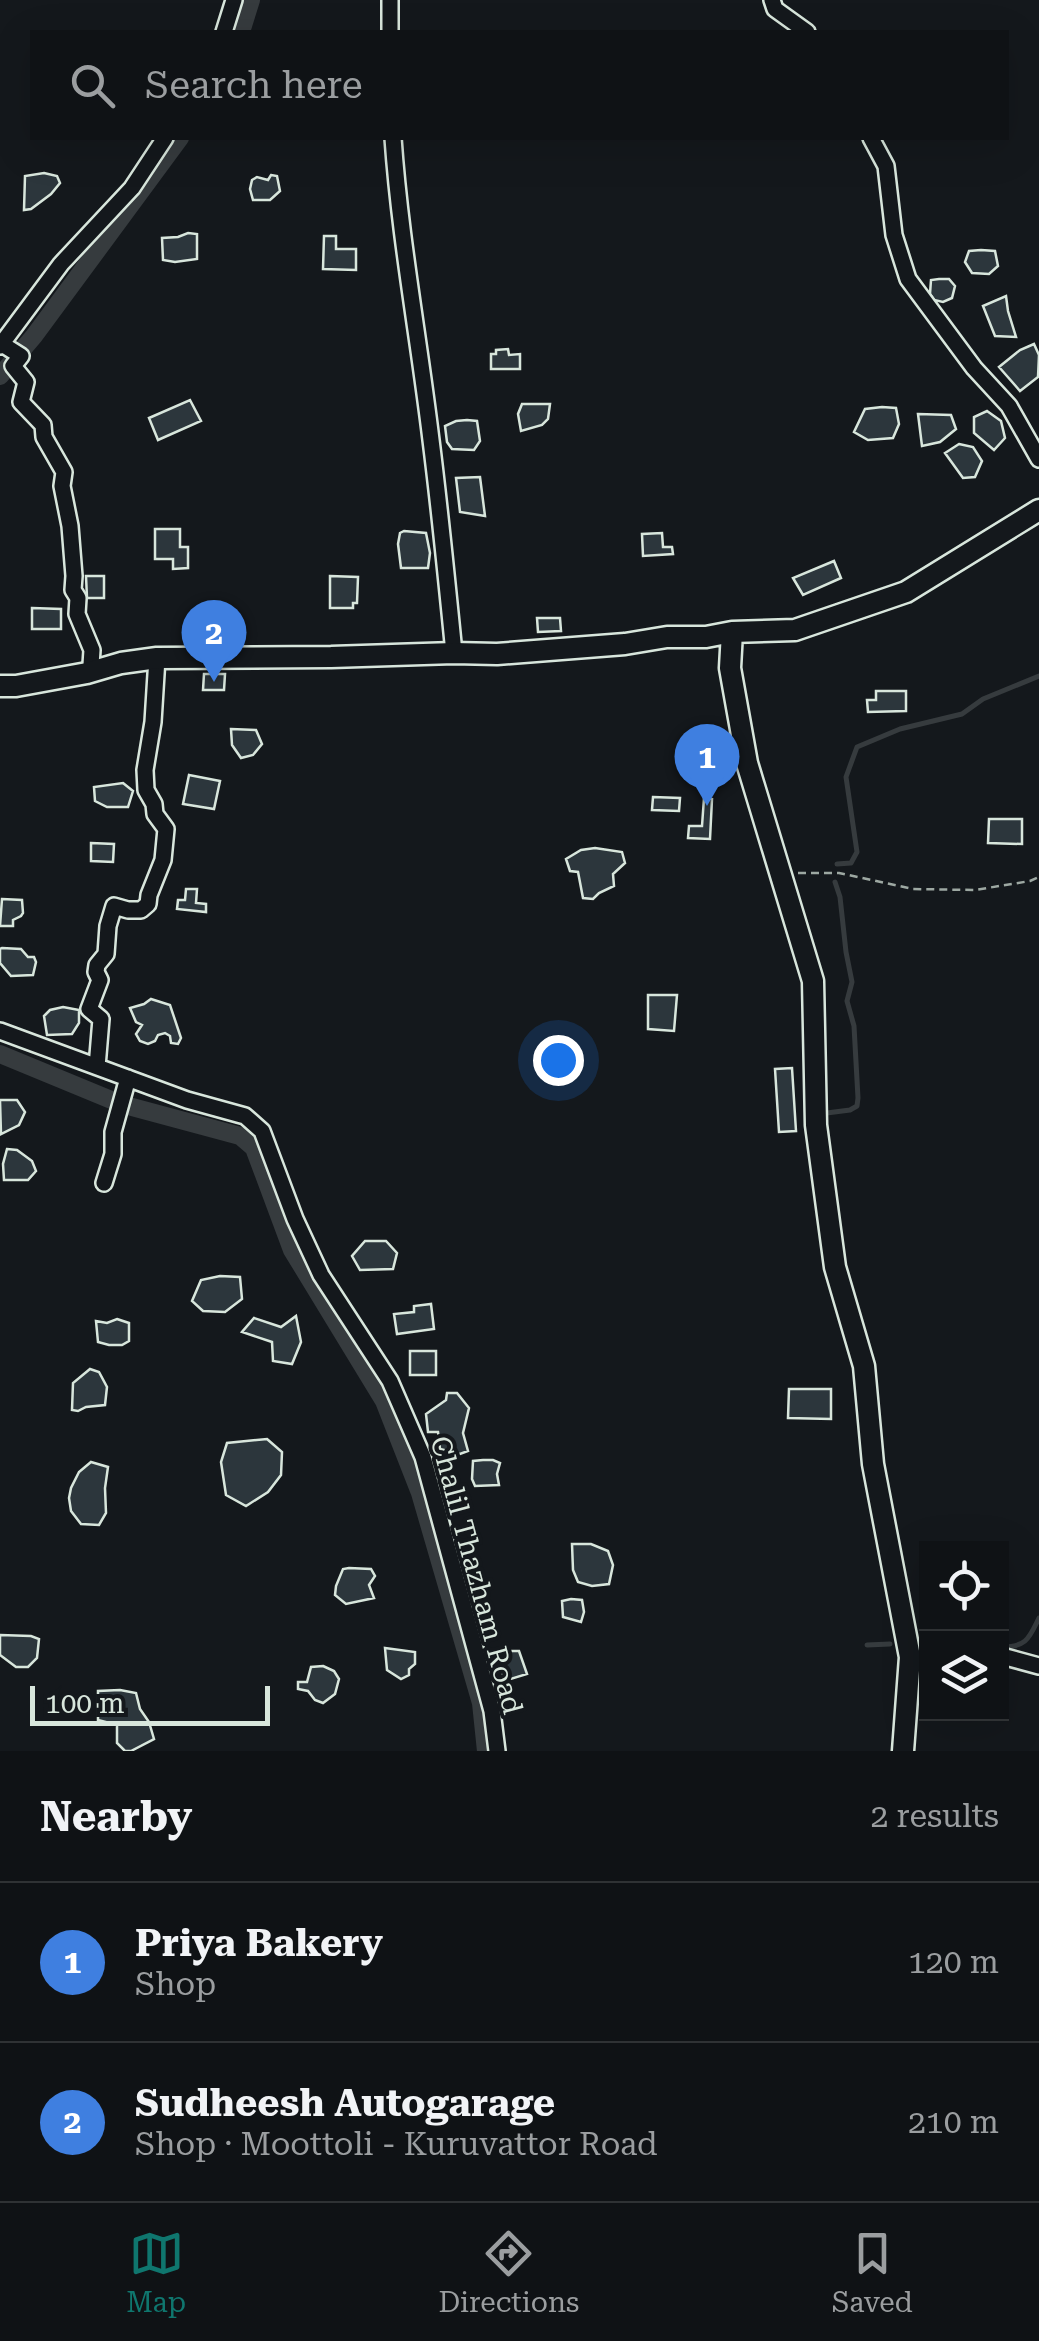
<!DOCTYPE html>
<meta charset="utf-8">
<style>
:root{--surface:#0f1215;--page:#1d2022;--text:#f1f3f6;--muted:#9b9ea0;--line:#2f3234;--accent:#0f766e}
body{margin:0;font-family:"Roboto Serif",serif;background:var(--page);color:var(--text)}
.controls{position:absolute;right:30px;bottom:30px;display:grid;overflow:hidden;border-radius:0px;box-shadow:0 10px 40px #0002}
.controls button{width:90px;height:90px;display:grid;place-items:center;padding:0;border:0;border-bottom:2px solid var(--line);background:var(--surface);color:var(--text);font:50px sans-serif}
.scale{position:absolute;left:30px;bottom:25px;width:240px;box-sizing:border-box;padding-left:10px;border:5px solid #d8e6dc;border-top:0;font-size:28px;line-height:35px;white-space:nowrap;color:#d8e6dc;-webkit-text-stroke:8px #14181c;paint-order:stroke}
.you{position:absolute;left:558px;top:1060px;width:35px;height:35px;margin:-25px;border:8px solid #fff;border-radius:50%;background:#1a73e8;box-shadow:0 0 0 15px #1a73e833}
.badge{display:grid;place-items:center;width:65px;height:65px;border-radius:50%;background:var(--accent);color:#fff;font-size:32px;font-weight:700}
.pin{position:absolute;translate:-50% -82px;filter:drop-shadow(0 2px 5px #0008)}
.pin::after{content:'';position:absolute;top:52px;width:35px;height:30px;background:inherit;clip-path:polygon(0 0,100% 0,50% 100%)}
.list{margin:0;padding:0;list-style:none}
h2{display:flex;justify-content:space-between;align-items:center;height:130px;margin:0;padding:0 40px;font-size:42px}
h2 small{font-size:32px;font-weight:400;color:var(--muted)}
.list li{display:grid;grid-template-columns:65px 1fr auto;gap:30px;align-items:center;box-sizing:border-box;height:160px;padding:0 40px;border-top:2px solid var(--line)}
.list b{display:block;font-size:38px;white-space:nowrap}
.list p{margin:0;font-size:32px;white-space:nowrap;color:var(--muted)}
.list em{font-size:32px;font-style:normal;color:var(--muted)}
.icon{flex:none;width:55px;height:55px;fill:none;stroke:currentColor;stroke-width:2;stroke-linecap:round;stroke-linejoin:round}
.map{position:relative;flex:none;width:1039px;height:1751px;overflow:hidden}
.search{position:absolute;background:var(--surface);box-shadow:0 10px 40px #0002;left:30px;right:30px;top:30px;height:110px;display:flex;align-items:center;gap:25px;box-sizing:border-box;padding:0 35px;border-radius:0px;color:var(--muted);font-size:38px}
.sheet{height:450px;background:var(--surface)}
nav{display:flex;justify-content:space-around;align-items:center;box-sizing:border-box;height:140px;border-top:2px solid var(--line);background:var(--surface);font-size:28px;color:var(--muted)}
nav a{display:grid;justify-items:center;gap:5px}
nav .on{color:var(--accent)}
.map>svg:first-child{display:block}
.lines{fill:none;stroke-linecap:round;stroke-linejoin:round}
.stream{stroke:#363b3e;stroke-width:5}
.canal{stroke:#363b3e;stroke-width:18}
.building{fill:#2c363c;stroke:#d8e6dc;stroke-width:2.5}
.street-casing{stroke:#d8e6dc;stroke-width:20}
.secondary-casing{stroke:#d8e6dc;stroke-width:25}
.path{stroke:#9da8a2;stroke-width:2.5;stroke-dasharray:8 5;stroke-linecap:butt}
.street{stroke:#14181c;stroke-width:15}
.secondary{stroke:#14181c;stroke-width:20}
.labels{text-anchor:middle;stroke-width:8;stroke-linejoin:round;paint-order:stroke}
.street-label{font-size:28px;fill:#d8e6dc;stroke:#14181c}
</style>
<div class="map">
<svg width="1039" height="1751" viewBox="0 0 1039 1751">
<rect width="100%" height="100%" fill="#14181c"/>
<g class="lines">
<path class="stream" d="M837 864 851 863 857 852 846 777 857 747 900 729 962 714 983 699 1039 676
M819 1114 850 1110 857 1106 858 1098 854 1026 847 1001 852 982 846 952 840 897 835 882
M867 1645 890 1644
M1002 1647C1027 1647 1029 1638 1039 1618"/>
<path class="canal" d="M241 32 251 0
M0 376 34 336 180 138
M0 1054 121 1104 240 1136 254 1148 292 1250 384 1401 420 1493 481 1703 486 1751"/>
</g>
<path class="building" d="M44 173 57 176 60 183 51 194 31 209 24 210 25 176Z
M271 175 277 176 280 191 270 200H253L250 189 252 180 257 177 268 180Z
M188 233 197 234V259L175 262 163 260 162 238 178 237Z
M324 236H336V249H356V270L323 269Z
M981 250 995 251 998 266 989 274 972 273 965 262 969 251Z
M939 279H949L955 286 952 298 943 302 934 300 930 294 931 280Z
M1006 296 1008 311 1016 337 995 336 983 306Z
M1034 344 1039 355 1038 377 1020 391 999 367 1020 350Z
M508 349 509 355 520 354V369H491V354H496V350Z
M190 400 201 421 158 440 149 418Z
M522 404H550L548 419 542 425 521 431 518 414Z
M882 407 896 408 899 424 893 438 868 440 854 432 865 409Z
M987 411 1001 421 1005 438 994 450 974 433V417Z
M918 414 951 415 956 429 940 442 922 446Z
M467 420 477 421 480 441 474 450 452 449 447 442 445 426 456 421Z
M959 444 973 447 982 461 975 477 963 478 945 453Z
M480 477 485 516 460 512 456 478Z
M155 529H180V547H188V568L173 569V559H155Z
M404 531 426 533 430 553 428 568H401L398 544 400 533Z
M662 533 663 547H672L673 554 643 556 642 534Z
M834 561 841 578 803 595 793 578Z
M86 576H104V598H87Z
M330 576 358 577 357 603H353V608H330Z
M32 608 61 609V629H32Z
M537 618H560L561 631 538 632Z
M204 674H225L224 690H203Z
M876 691H906V711L868 712 867 700H876Z
M231 729 256 730 262 744 253 755 241 758 232 745Z
M189 775 220 781 214 809 183 804Z
M123 783 133 791 128 807H107L95 801 94 787Z
M653 797 680 798 679 811 652 810Z
M704 798 712 799 710 839 688 838 689 826H702Z
M989 819H1022V844L988 843Z
M91 843 114 844 113 862 91 861Z
M595 848 622 852 625 863 613 874 614 886 599 893 593 899 583 898 578 872 570 871 566 859 581 850Z
M186 889H197L196 903 206 904V912L177 909 178 900H185Z
M2 899 22 900 23 913 21 916 13 920V926H0Z
M2 948 21 949 28 957H34L36 962 33 975 11 976 0 963V949Z
M648 995H677L674 1031 648 1029Z
M151 999 170 1005 181 1038 178 1044 171 1043 170 1036 165 1033 158 1035 155 1041 148 1044 140 1041 136 1034 142 1025 136 1022 130 1008 144 1004Z
M63 1007 79 1010V1023L72 1034 47 1035 44 1016 50 1010Z
M792 1068 796 1131 779 1132 775 1069Z
M0 1100H17L25 1112 19 1125 1 1134Z
M7 1149 17 1150 32 1161 36 1171 28 1180H4L3 1164Z
M365 1241H386L397 1253 393 1269 360 1270 352 1256Z
M220 1276 240 1277 242 1299 225 1312 203 1311 192 1301 201 1280Z
M431 1304 434 1329 397 1334 394 1314 414 1312V1306Z
M296 1316 301 1342 292 1364 273 1361 272 1342 242 1332 254 1318 281 1327Z
M117 1319 129 1323V1341L122 1345H109L98 1342 96 1321 107 1323Z
M410 1351H436V1375H410Z
M90 1369 99 1372 107 1387 105 1405 86 1407 78 1411 72 1410 73 1383Z
M789 1389H831V1419L788 1418Z
M447 1393H457L469 1408 463 1433 468 1451 460 1454 440 1449 438 1432H428L426 1414 446 1400Z
M267 1439 282 1452 281 1475 268 1492 246 1506 226 1495 221 1462 227 1443Z
M483 1460H493L500 1463 497 1474 499 1485 475 1486 472 1479 473 1461Z
M91 1462 108 1467 105 1488 106 1513 99 1525 81 1524 71 1511 69 1498 71 1488 79 1472Z
M572 1544H591L608 1551 613 1565 609 1584 592 1586 578 1582 573 1570Z
M349 1568 371 1569 375 1576 369 1585 374 1598 346 1604 335 1595 336 1586 343 1569Z
M571 1599 582 1600 584 1612 581 1622 563 1617 562 1601Z
M0 1635 31 1636 39 1639 37 1658 28 1667H16L0 1655Z
M385 1648 415 1652V1664L409 1669V1675L401 1679 387 1670Z
M499 1651H519L527 1674 504 1681Z
M323 1666 334 1671 339 1679 335 1694 323 1703 315 1700 308 1691 298 1689V1682H307L311 1667Z
M120 1690 136 1693 140 1709 149 1722 154 1739 131 1751H125L117 1743V1725L98 1720V1691Z"/>
<g class="lines">
<defs>
<path id="street" d="M772 0 775 9 807 32
M224 32 234 0
M390 32V0
M393 138C400 239 419 339 431 440 440 511 447 582 454 653
M871 138 886 166 894 235 908 279 974 368 1009 406 1039 459
M2 344 21 356 13 366 26 382 21 402 43 425 44 437 64 472 62 486 70 526 74 576 73 590 78 598 77 614 92 650 91 665 95 670
M0 346 61 264 132 188 165 138
M0 1031 187 1100 245 1116 262 1131 295 1219 321 1275 390 1381 423 1457 492 1711 497 1751
M97 1067 101 1019 89 1009 100 980 96 972 97 965 106 954 108 926 114 906 128 910H141L148 904 149 895 163 860 166 829 155 814 154 804 146 790 145 770 153 722 157 658
M104 1183 113 1154V1132L128 1078
M1002 1656 1039 1666"/>
<path id="secondary" d="M732 632 730 668 747 763 813 981 816 1125 835 1267 864 1366 873 1464 910 1657 903 1751
M0 686H16L87 673 121 663 157 658 331 657 454 653 497 654 625 644 667 637H706L732 632 795 630 906 592 1039 510"/>
</defs>
<use href="#street" class="street-casing"/>
<use href="#secondary" class="secondary-casing"/>
<path class="path" d="M798 873H839L913 889 975 890 1030 881 1039 877"/>
<use href="#street" class="street"/>
<use href="#secondary" class="secondary"/>
</g>
<g class="labels">
<g class="street-label">
<text transform="translate(477 1575) rotate(75)" y="10">Chalil Thazham Road</text>
</g>
</g>
</svg>
<div class="controls">
<button><svg class="icon" aria-label="locate" viewBox="0 0 24 24"><circle cx="12" cy="12" r="6"/><path d="M12 2v4M12 18v4M2 12h4M18 12h4"/></svg></button>
<button><svg class="icon" aria-label="layers" viewBox="0 0 24 24"><path d="M12 4l9 5-9 5-9-5zM3 14l9 5 9-5"/></svg></button>
</div>
<div class="scale">100 m</div>
<div class="you"></div>
<div class="pin badge" style="left:707px;top:806px;background:#3f7fe0">1</div>
<div class="pin badge" style="left:214px;top:682px;background:#3f7fe0">2</div>
<div class="search"><svg class="icon" aria-label="search" viewBox="0 0 24 24"><circle cx="10" cy="10" r="6"/><path d="M15 15l6 6"/></svg>Search here</div>
</div>
<section class="sheet">
<h2>Nearby<small>2 results</small></h2>
<ul class="list">
<li><span class="badge" style="background:#3f7fe0">1</span><div><b>Priya Bakery</b><p>Shop</p></div><em>120 m</em></li>
<li><span class="badge" style="background:#3f7fe0">2</span><div><b>Sudheesh Autogarage</b><p>Shop · Moottoli - Kuruvattor Road</p></div><em>210 m</em></li>
</ul>
</section>
<nav>
<a class="on"><svg class="icon" aria-label="map" viewBox="0 0 24 24"><path d="M3 6l6-2 6 2 6-2v14l-6 2-6-2-6 2zM9 4v14M15 6v14"/></svg>Map</a>
<a><svg class="icon" aria-label="directions" viewBox="0 0 24 24"><path d="M12 3l9 9-9 9-9-9zM9 14v-3h6M13 9l2 2-2 2"/></svg>Directions</a>
<a><svg class="icon" aria-label="saved" viewBox="0 0 24 24"><path d="M7 4h10v16l-5-4-5 4z"/></svg>Saved</a>
</nav>
